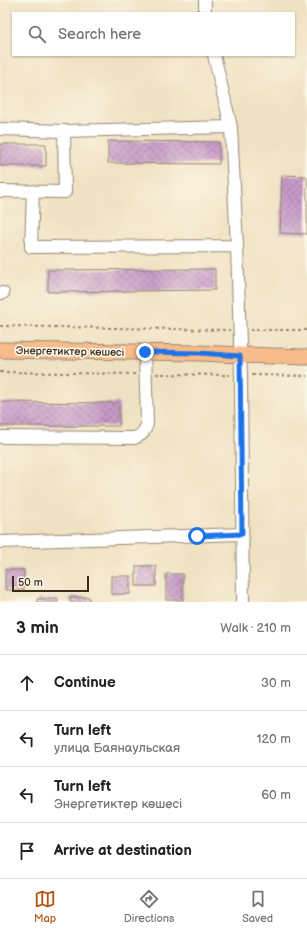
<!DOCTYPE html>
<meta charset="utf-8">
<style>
:root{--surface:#fff;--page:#f6f6f6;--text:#222;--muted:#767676;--line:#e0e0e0;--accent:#b45309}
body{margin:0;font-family:"Balsamiq Sans",sans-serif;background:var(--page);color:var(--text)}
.scale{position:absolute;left:12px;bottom:10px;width:77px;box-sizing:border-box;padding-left:4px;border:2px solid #3b2a1e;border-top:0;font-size:11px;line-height:14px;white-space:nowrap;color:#3b2a1e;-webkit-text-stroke:3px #fcf5e5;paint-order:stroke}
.stop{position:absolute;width:12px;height:12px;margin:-9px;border:3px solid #1a73e8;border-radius:50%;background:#fff}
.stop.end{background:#1a73e8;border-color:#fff;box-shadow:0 1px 4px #0008}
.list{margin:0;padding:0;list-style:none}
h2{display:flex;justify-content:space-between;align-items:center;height:52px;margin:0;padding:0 16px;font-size:17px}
h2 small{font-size:13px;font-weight:400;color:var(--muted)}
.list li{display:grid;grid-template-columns:26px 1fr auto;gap:12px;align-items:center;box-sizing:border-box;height:56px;padding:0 16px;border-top:1px solid var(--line)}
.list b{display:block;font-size:15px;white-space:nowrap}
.list p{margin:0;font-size:13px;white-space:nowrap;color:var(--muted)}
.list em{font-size:13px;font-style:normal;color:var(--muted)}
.icon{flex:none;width:22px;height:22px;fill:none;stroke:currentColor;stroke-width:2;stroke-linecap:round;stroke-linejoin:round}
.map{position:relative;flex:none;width:307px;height:602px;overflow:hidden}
.search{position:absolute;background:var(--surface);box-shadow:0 1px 3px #0004;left:12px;right:12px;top:12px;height:44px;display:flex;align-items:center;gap:10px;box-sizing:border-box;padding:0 14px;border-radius:0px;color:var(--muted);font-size:15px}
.sheet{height:276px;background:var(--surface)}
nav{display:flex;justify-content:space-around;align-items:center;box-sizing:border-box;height:56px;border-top:1px solid var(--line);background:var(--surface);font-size:11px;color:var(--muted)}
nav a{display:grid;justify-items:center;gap:2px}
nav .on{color:var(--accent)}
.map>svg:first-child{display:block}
.building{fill:url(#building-cross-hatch)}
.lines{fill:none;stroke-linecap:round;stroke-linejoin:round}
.minor-casing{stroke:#958670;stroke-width:14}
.major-casing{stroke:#958670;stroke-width:17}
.path{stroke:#958670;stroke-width:2;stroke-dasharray:3 3;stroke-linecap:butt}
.minor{stroke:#fff;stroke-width:12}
.major{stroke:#fabb8b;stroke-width:15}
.route{stroke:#1a73e8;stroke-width:5}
.labels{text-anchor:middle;stroke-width:3.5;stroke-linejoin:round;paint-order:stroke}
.street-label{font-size:11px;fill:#3b2a1e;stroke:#fcf5e5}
</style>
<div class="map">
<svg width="307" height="602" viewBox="0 0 307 602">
<defs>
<pattern id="building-cross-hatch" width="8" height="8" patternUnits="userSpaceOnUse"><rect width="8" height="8" fill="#c89bca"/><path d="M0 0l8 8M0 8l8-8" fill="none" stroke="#a47fa3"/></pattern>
</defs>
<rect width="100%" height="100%" fill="#fcf5e5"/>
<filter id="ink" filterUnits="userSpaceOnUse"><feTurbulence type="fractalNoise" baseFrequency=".025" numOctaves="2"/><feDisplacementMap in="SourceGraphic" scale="8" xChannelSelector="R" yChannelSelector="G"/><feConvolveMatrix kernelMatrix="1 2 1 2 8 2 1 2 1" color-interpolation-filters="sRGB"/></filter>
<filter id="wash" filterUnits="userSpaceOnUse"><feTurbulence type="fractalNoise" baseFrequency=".012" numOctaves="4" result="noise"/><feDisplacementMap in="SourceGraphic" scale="16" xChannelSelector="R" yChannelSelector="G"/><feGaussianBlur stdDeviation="0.9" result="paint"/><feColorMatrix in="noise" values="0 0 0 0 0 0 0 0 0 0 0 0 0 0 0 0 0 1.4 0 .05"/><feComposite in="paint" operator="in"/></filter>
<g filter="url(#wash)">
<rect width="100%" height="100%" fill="#efe2c2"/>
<g id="blocks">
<path class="building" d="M108 141 219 142V164L108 163Z
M0 144H46V166H0Z
M282 175 307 176V234L280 233Z
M215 269V290L48 292V270Z
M0 402 119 403V426H0Z
M136 566H156V586H136Z
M5 570H24V590H5Z
M166 574H183V600H166Z
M111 576H130V594H111Z
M70 597H89V602H70Z
M37 599H58V602H37Z"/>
</g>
</g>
<g filter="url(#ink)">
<use href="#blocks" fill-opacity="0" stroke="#958670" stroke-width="1"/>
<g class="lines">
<defs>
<path id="minor" d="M205 0V13
M214 55 231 127
M0 129 64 131 65 192 0 191
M64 131 231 127 237 246
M33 191 31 247 237 246 241 375 243 602
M0 293H3
M0 437 134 438C143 435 144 432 147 424L145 352
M0 542 242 534"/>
<path id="major" d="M0 350 200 353 240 355 307 357"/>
</defs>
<use href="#minor" class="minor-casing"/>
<use href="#major" class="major-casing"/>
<path class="path" d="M0 326 230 330
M250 330H307
M0 372 136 374
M156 374 230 375
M252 375 307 376"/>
<use href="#minor" class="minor"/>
<use href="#major" class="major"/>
</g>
</g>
<g class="lines" filter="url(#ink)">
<path class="route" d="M145 352 200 353 240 356 242 534 197 536"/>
</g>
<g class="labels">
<g class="street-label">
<text transform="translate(70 351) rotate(1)" y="4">Энергетиктер көшесі</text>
</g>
</g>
</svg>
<div class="scale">50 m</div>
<div class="stop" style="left:197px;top:536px"></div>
<div class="stop end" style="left:145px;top:352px"></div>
<div class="search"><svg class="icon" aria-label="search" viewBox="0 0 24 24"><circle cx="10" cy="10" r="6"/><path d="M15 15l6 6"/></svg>Search here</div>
</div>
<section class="sheet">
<h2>3 min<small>Walk · 210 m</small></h2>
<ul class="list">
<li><svg class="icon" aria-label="ahead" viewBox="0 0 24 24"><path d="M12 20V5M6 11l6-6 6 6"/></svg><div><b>Continue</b></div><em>30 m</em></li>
<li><svg class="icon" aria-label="left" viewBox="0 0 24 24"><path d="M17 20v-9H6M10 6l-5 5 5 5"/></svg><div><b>Turn left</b><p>улица Баянаульская</p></div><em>120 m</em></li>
<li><svg class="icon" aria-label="left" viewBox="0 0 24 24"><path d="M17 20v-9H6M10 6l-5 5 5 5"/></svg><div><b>Turn left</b><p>Энергетиктер көшесі</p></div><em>60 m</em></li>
<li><svg class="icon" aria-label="arrive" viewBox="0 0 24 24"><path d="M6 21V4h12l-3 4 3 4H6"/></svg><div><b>Arrive at destination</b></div></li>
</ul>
</section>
<nav>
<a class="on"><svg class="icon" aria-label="map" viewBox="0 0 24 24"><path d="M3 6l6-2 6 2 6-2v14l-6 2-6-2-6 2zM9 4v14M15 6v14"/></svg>Map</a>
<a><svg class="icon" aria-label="directions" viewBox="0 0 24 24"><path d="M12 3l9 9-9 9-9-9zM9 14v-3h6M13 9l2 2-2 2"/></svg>Directions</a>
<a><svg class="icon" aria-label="saved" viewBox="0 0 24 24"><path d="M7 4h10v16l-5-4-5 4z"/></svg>Saved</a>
</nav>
